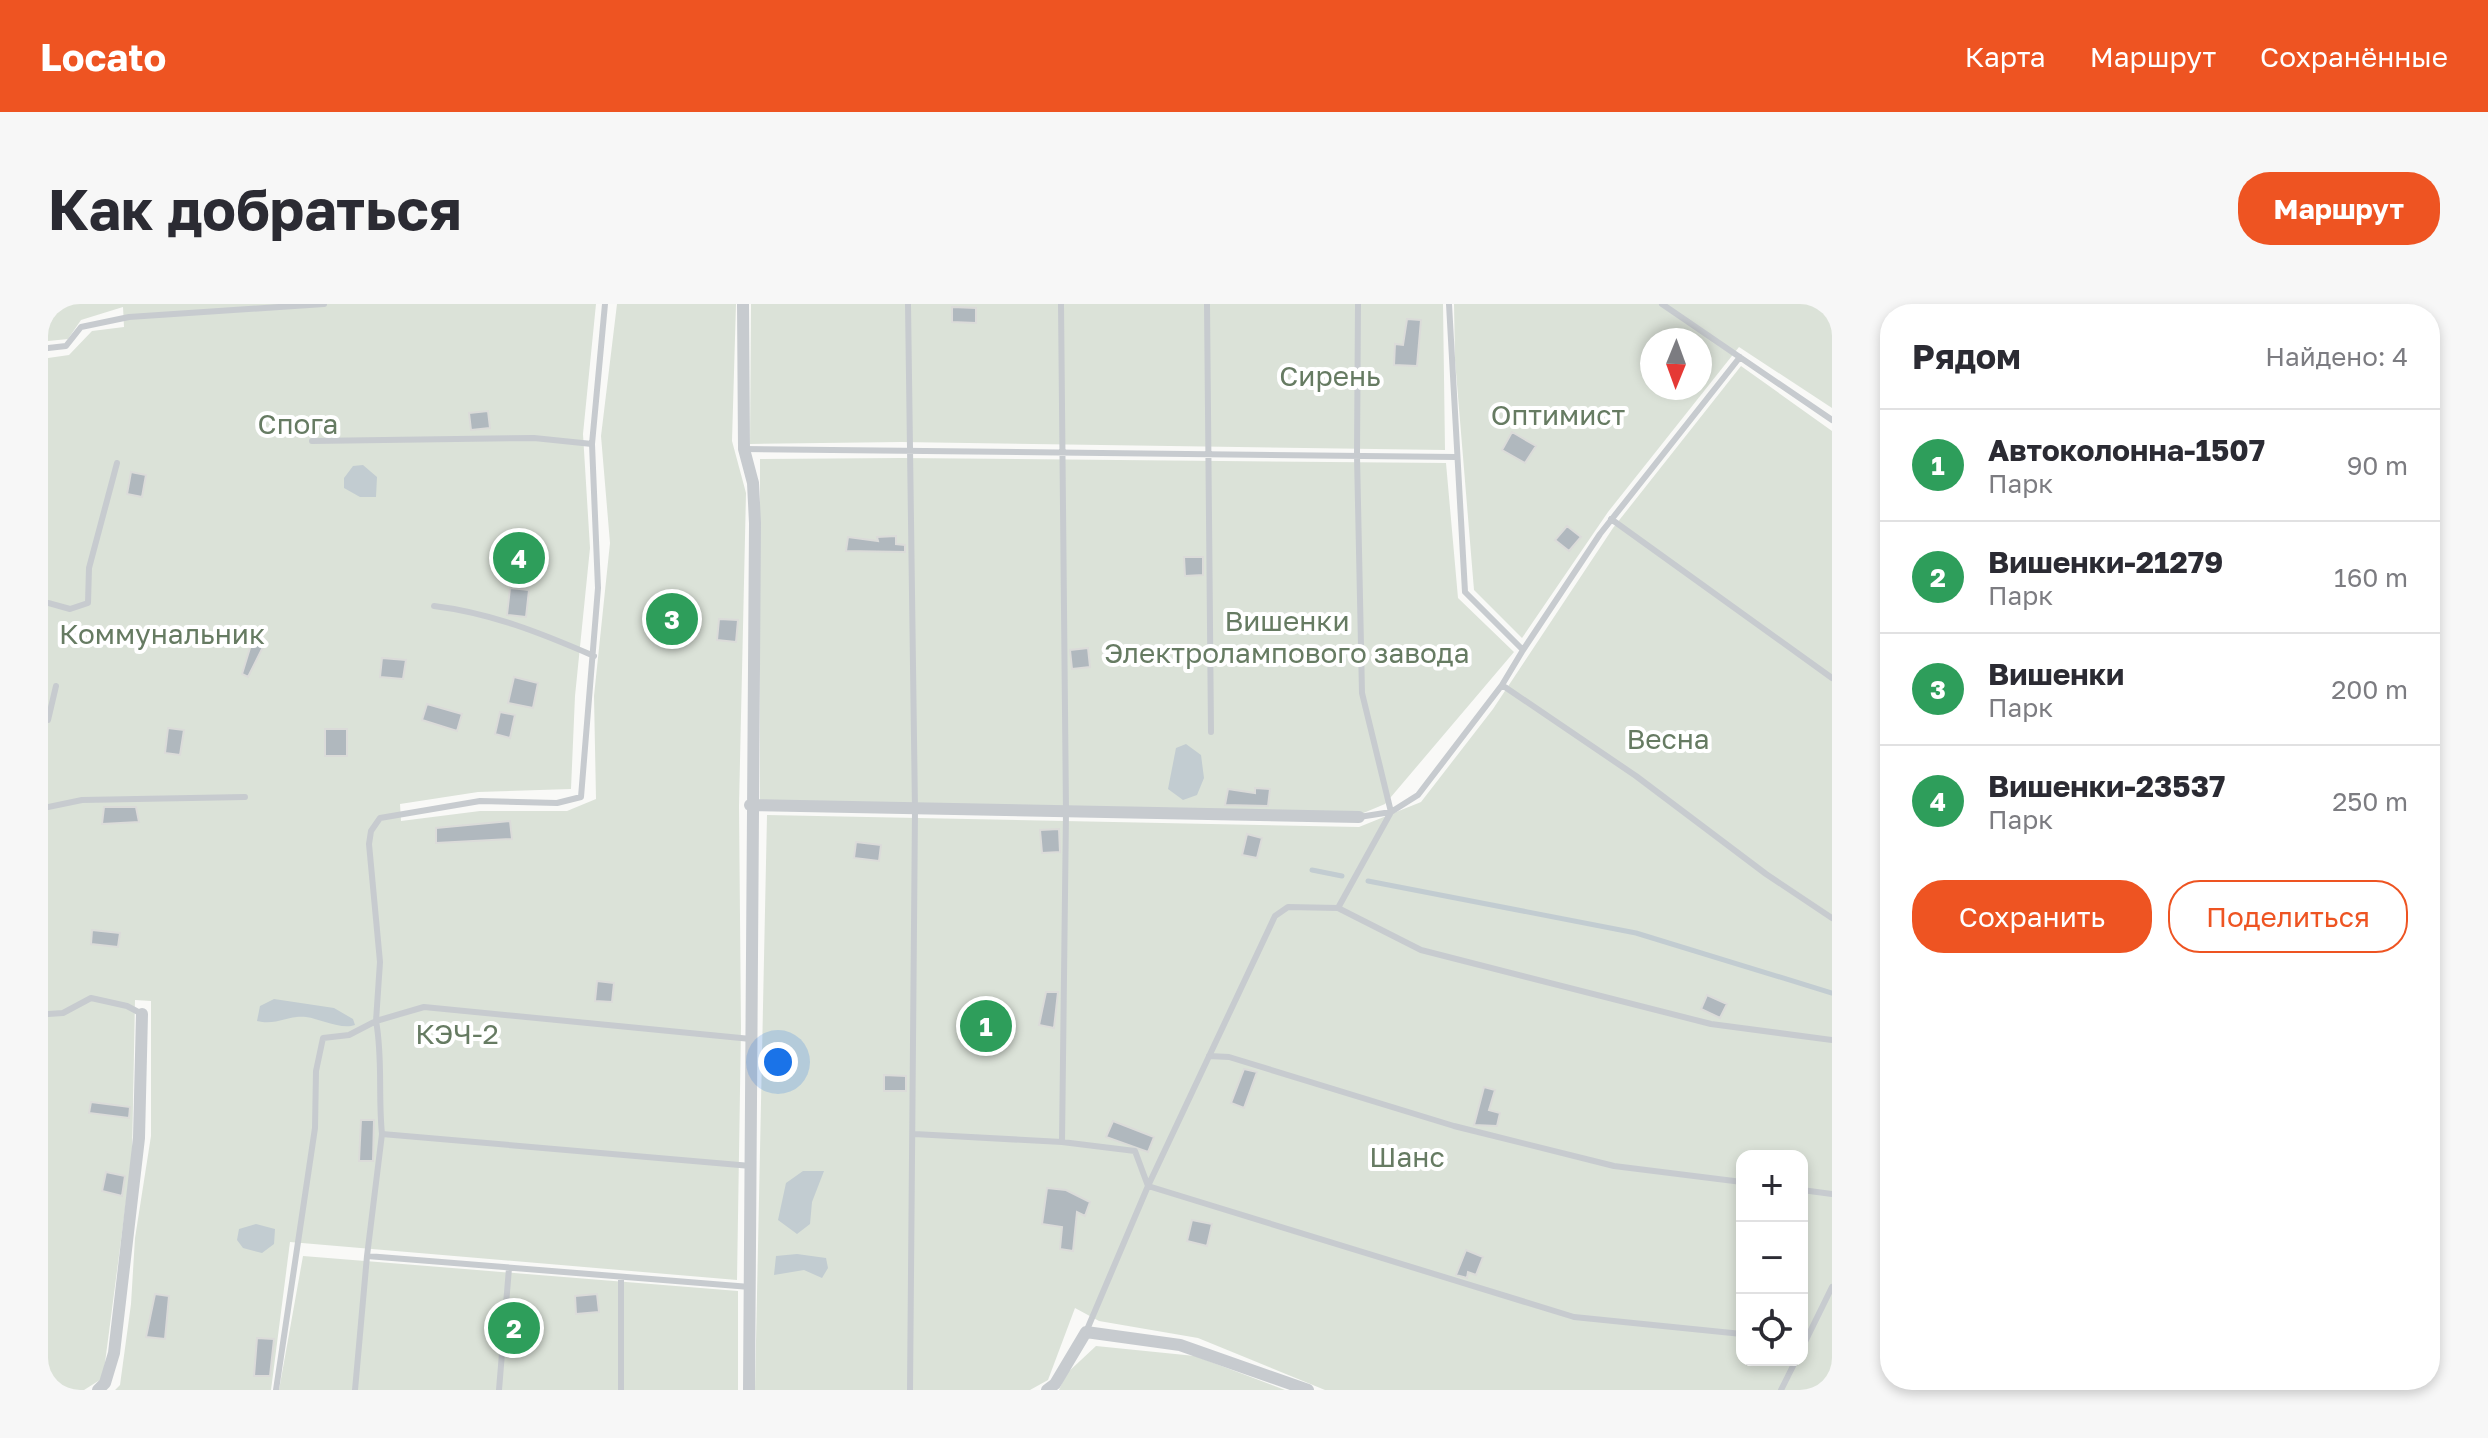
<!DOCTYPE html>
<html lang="ru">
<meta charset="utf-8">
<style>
:root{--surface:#fff;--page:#f7f7f7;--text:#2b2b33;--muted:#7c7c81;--line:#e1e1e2;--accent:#ee5422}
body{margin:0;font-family:"Golos Text",sans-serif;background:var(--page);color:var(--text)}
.controls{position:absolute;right:24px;bottom:24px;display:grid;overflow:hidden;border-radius:16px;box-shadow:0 4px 12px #0003}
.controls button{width:72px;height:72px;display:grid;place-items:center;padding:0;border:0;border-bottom:2px solid var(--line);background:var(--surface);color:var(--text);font:40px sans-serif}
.compass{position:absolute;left:1592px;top:24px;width:72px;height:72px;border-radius:50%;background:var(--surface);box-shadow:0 4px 12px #0003;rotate:181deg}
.you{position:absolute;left:730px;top:758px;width:28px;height:28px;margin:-20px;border:6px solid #fff;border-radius:50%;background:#1a73e8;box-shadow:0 0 0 12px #1a73e833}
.badge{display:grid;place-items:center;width:52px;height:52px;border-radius:50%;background:var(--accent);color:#fff;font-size:26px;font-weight:700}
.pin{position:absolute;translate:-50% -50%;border:4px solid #fff;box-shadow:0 2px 8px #0006}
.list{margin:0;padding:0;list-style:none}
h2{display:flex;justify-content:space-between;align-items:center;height:104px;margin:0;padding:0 32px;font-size:34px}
h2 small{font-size:26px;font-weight:400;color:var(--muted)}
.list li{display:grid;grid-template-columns:52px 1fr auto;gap:24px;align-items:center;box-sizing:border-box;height:112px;padding:0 32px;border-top:2px solid var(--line)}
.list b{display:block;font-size:30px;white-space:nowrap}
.list p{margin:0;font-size:26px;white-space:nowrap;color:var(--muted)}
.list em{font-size:26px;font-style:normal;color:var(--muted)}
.actions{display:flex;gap:16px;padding:24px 32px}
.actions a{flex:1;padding:18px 0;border:2px solid var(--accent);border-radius:32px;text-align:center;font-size:28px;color:var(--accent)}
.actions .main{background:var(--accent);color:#fff}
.icon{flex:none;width:44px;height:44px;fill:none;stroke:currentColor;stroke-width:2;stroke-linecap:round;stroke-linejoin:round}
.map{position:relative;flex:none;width:1784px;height:1086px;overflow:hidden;border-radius:32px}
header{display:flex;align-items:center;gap:48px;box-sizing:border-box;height:112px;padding:0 40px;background:var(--accent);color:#fff}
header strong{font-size:38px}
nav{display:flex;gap:44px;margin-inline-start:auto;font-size:28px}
.intro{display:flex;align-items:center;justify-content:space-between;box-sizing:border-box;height:192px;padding:0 48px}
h1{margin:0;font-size:56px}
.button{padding:20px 36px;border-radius:32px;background:var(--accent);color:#fff;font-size:28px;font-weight:700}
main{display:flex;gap:48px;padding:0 48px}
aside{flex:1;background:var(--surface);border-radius:32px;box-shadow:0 4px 12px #0003}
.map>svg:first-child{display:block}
.green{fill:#dbe2d8;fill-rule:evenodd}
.water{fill:#c2ccd1}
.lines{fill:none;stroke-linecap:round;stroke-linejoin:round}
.stream{stroke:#c2ccd1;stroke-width:5}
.building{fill:#b0b8be;stroke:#dbdbd9;stroke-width:2}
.service{stroke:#c7cbcf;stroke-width:6}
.minor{stroke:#c7cbcf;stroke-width:12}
.labels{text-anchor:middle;stroke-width:8;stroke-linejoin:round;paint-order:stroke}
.park-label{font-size:28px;fill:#667b62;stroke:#fff}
</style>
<header>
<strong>Locato</strong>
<nav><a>Карта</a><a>Маршрут</a><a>Сохранённые</a></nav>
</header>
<div class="intro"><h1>Как добраться</h1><a class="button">Маршрут</a></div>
<main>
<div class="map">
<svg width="1784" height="1086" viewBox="0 0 1784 1086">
<rect width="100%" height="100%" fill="#f9f9f7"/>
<path class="green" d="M0 0H548L535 130 542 244 527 392 523 485 430 488 352 500 353 517 432 507H519L548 495 546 392 562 239 553 132 569 0H688L684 137 698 189 691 502 693 723 689 976 242 938 223 1086H67L72 1081 83 1000 87 934 103 832V697L87 696 84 852 55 1074 36 1086H0V54L21 51 44 27 76 23 75 3 33 16 20 35 0 37Z
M703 0H1395L1397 146 853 138 702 140Z
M1406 0H1784V104L1691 43 1560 208 1474 334 1426 286 1407 56ZM1604 36H1652V84H1604Z
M1693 62 1784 127V1086H1277L1150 1034 1051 1017 1027 1004 1000 1076 982 1086H707L719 511 1311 523 1373 498 1445 405 1565 224ZM1694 852H1754V1056H1694Z
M853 154 1398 159 1410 294 1466 348 1337 500 1313 510 712 496V155Z
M255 952 690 987V1086H231Z
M1048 1042 1147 1052 1237 1086H1011L1018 1070Z"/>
<path class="water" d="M315 161 329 173 328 193H312L296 184V174L305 162Z
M1138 440 1153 451 1156 474 1149 491 1135 496 1120 485 1128 444Z
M226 695 286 704 305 715 307 721C293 726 273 715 258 713 240 711 228 722 209 717L212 702Z
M755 867H776L764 898 762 920 749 930 730 916 738 879Z
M208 920 227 925 226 940 214 949 195 944 189 936 191 925Z
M749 950 778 954 780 964 774 974 756 966 726 971 728 952Z"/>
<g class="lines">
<path class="stream" d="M1264 566 1294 572
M1320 577 1588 629 1784 689"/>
</g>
<path class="building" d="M904 3 928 4V19L904 18Z
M1359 15 1373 16 1369 62 1346 61 1347 40 1355 41Z
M440 107 442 124 423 126 421 109Z
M1464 128 1488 142 1477 159 1454 146Z
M83 168 98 171 94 193 79 190Z
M1519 222 1533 233 1521 247 1507 236Z
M848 232V240L857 241V248L798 247 800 233 830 237 829 233Z
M1136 253H1155V271L1137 272Z
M462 284 481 286 478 313 459 311Z
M671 315 690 316 688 338 669 336Z
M206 331 218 337 200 373 194 370Z
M1040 344 1042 363 1024 365 1022 346Z
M334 354 358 356 355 375 332 373Z
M466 373 490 379 485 404 460 399Z
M379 400 414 410 409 427 374 416Z
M452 408 467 411 462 434 447 430Z
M120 424 136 426 132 451 117 449Z
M277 425H299V452H277Z
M1207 484 1222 485 1220 502 1177 501 1180 485 1207 489Z
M56 503H88L91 518 54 520Z
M462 517 464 535 388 539V524Z
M1011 525 1012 548 994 549 992 526Z
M1199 530 1214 534 1209 554 1194 551Z
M808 538 833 541 831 557 806 554Z
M44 626 72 629 70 643 43 640Z
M549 677 566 679 564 698 547 697Z
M998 688H1010L1006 724 991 721Z
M1659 691 1679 700 1672 714 1653 705Z
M1196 765 1209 768 1196 804 1183 799Z
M836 771 858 772V787H836Z
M1436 783 1447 786 1441 806 1452 809 1449 822 1426 821Z
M43 798 82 803 81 814 41 809Z
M313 816H326L325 857H311Z
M1065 817 1106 833 1100 848 1058 833Z
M58 868 77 872 74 892 54 887Z
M999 884 1018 886 1042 898 1037 912 1029 908 1025 947 1012 945 1014 923 994 920Z
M1144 916 1164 920 1159 942 1139 937Z
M1418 946 1435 953 1428 971 1420 968 1419 974 1408 971Z
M107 990 121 992 117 1035 98 1033Z
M549 990 551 1008 528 1010 527 992Z
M209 1034 226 1035 222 1072H206Z"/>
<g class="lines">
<path class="service" d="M557 0 544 140 550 284 533 493 509 499 432 497 332 514 323 527 321 540 332 658 328 717 376 703 703 735
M860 0 867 506 862 1086
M1013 0 1018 508 1014 838 1087 847 1100 882
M1159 0 1163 428
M1310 0 1309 152 1314 389 1343 508 1370 491 1454 381
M1401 0 1417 288 1475 346 1454 381 1588 472 1718 570 1784 614
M1614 0 1784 116
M0 44 18 42 33 23 81 13 276 0
M264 137 486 134 544 140
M696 145 1408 153
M1563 215 1784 374
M0 299 22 305 40 299 41 264 69 159
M386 302C443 309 493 329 546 352
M1475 346 1552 230 1692 53
M0 416 8 382
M0 503 34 496 197 493
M1290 604 1373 646 1663 720 1784 736
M0 710 15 709 43 694 79 702 94 710
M1161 752 1181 753 1406 822 1566 862 1694 878
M334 830 319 952 702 983
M866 830 1014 838
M1100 882 1227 612 1240 603 1290 604 1343 508 1311 513
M1754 886 1784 890
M1038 1028 1100 882 1526 1013 1694 1030
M1754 1036H1758L1754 1044
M1758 1036 1784 983
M228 1086 267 824 268 767 275 734 301 731 328 717C335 754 330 792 334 830L703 862
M307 1086 319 952
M451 1086 461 964
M573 1086V974
M1733 1086 1748 1056"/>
<path class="minor" d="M695 0 696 145 705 179 707 219 701 1086
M702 501 1311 513
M50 1086 57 1079 66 1049 91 834 94 710
M999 1086 1007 1080 1038 1028 1132 1041 1260 1086"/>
</g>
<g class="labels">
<g class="park-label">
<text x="1282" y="82">Сирень</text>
<text x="1510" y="121">Оптимист</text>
<text x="250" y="130">Спога</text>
<text x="1239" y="327">Вишенки<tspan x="1239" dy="32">Электролампового завода</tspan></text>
<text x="114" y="340">Коммунальник</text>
<text x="1620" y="445">Весна</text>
<text x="409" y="740">КЭЧ-2</text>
<text x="1359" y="863">Шанс</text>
</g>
</g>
</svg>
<div class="controls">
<button>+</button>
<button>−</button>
<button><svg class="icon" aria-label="locate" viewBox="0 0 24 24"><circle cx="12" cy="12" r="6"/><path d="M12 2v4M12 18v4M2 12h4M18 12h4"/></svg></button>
</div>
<svg class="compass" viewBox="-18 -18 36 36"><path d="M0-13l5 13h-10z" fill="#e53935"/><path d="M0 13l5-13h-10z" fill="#7c7c81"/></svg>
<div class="you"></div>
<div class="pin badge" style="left:938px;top:722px;background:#2e9e5b">1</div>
<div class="pin badge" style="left:466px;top:1024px;background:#2e9e5b">2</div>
<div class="pin badge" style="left:624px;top:315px;background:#2e9e5b">3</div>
<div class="pin badge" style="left:471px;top:254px;background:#2e9e5b">4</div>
</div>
<aside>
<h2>Рядом<small>Найдено: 4</small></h2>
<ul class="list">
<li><span class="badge" style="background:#2e9e5b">1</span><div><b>Автоколонна-1507</b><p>Парк</p></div><em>90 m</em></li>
<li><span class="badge" style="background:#2e9e5b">2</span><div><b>Вишенки-21279</b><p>Парк</p></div><em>160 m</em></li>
<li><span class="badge" style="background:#2e9e5b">3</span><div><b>Вишенки</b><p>Парк</p></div><em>200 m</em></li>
<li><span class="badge" style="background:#2e9e5b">4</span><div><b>Вишенки-23537</b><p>Парк</p></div><em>250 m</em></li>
</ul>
<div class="actions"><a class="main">Сохранить</a><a>Поделиться</a></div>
</aside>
</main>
